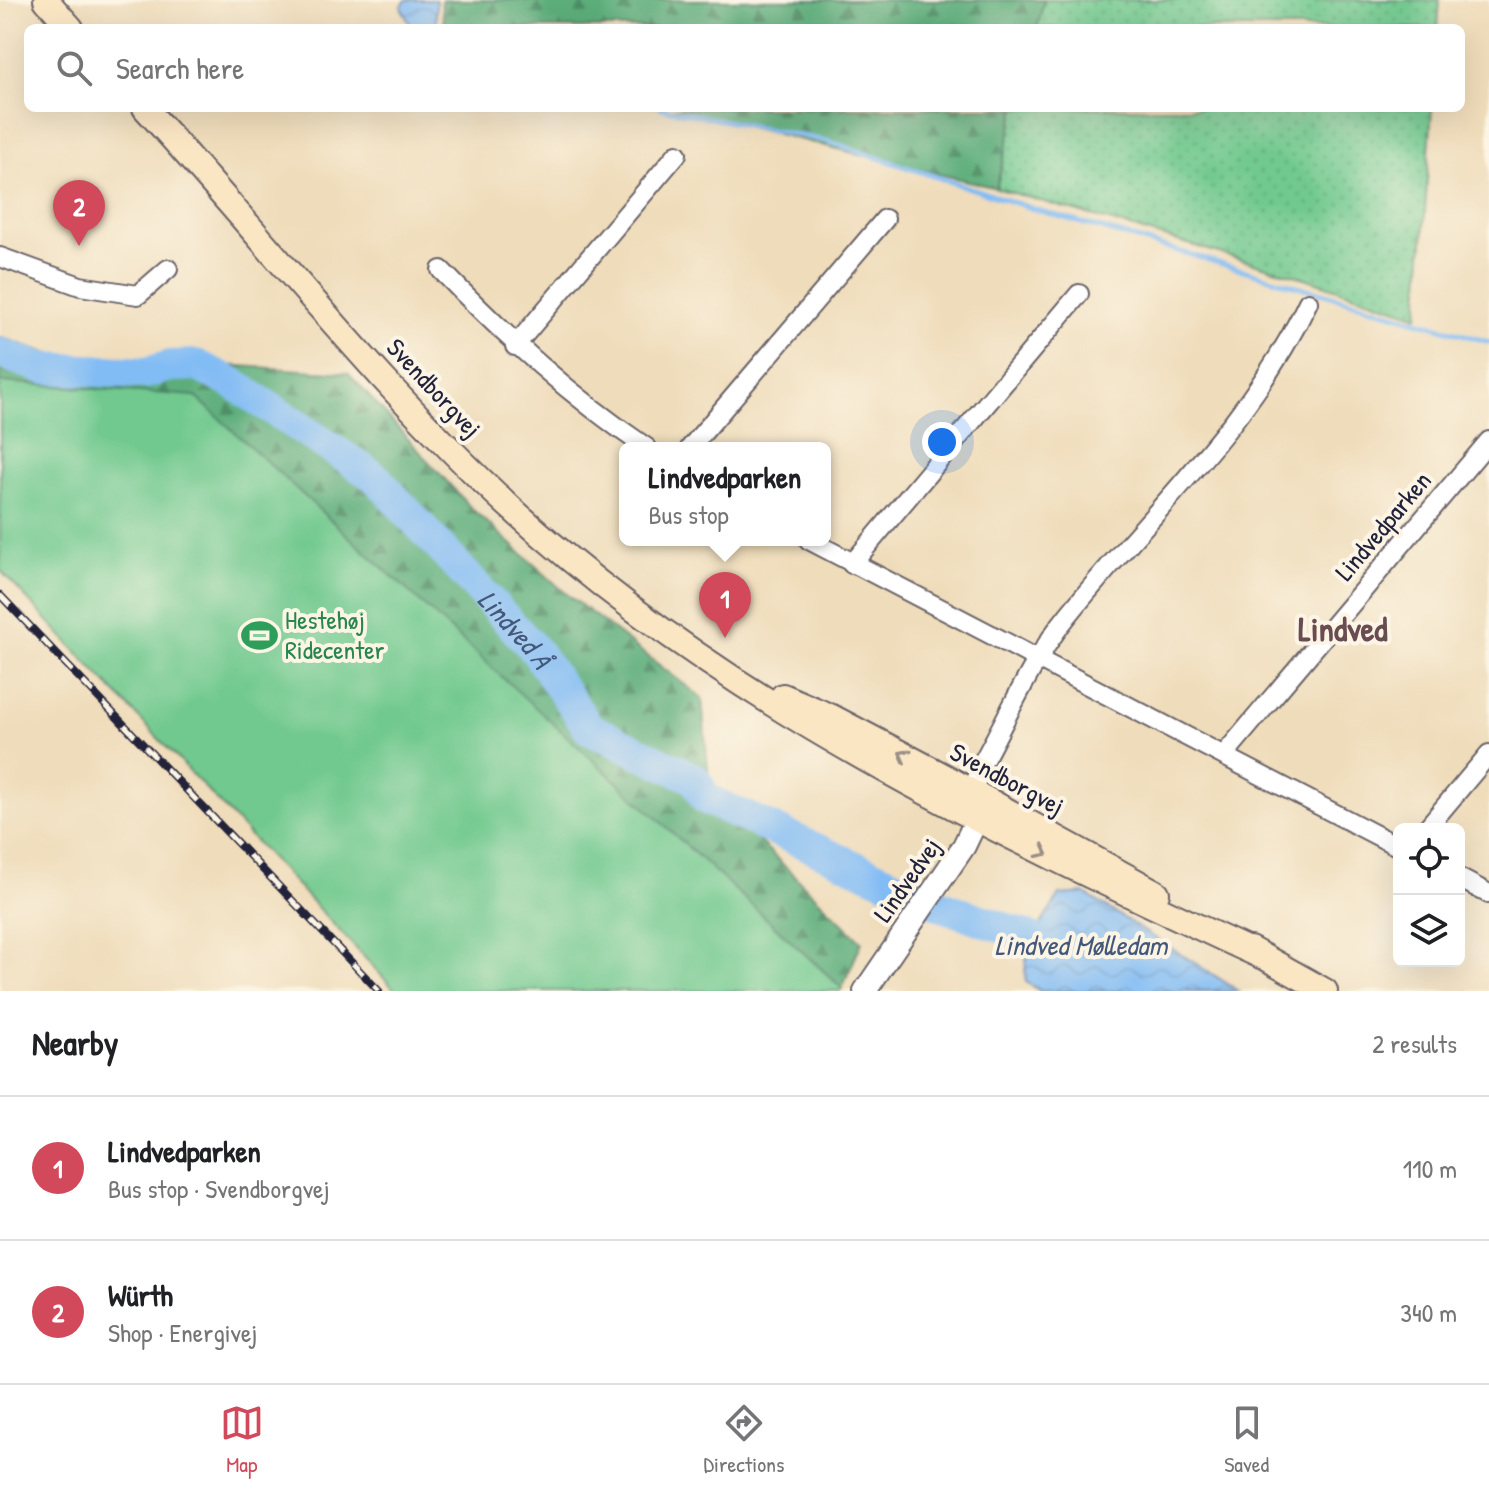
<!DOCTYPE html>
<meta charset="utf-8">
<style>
:root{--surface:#fff;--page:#f2f2f2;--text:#202124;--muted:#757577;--line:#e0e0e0;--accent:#d1495b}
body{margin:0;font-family:"Patrick Hand",sans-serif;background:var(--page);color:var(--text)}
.controls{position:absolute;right:24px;bottom:24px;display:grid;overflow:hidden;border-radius:12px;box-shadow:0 8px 32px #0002}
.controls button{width:72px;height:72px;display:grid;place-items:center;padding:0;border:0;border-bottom:2px solid var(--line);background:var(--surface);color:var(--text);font:40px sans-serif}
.you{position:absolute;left:942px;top:442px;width:28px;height:28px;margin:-20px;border:6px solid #fff;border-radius:50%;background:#1a73e8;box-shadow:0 0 0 12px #1a73e833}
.badge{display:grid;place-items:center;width:52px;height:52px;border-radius:50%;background:var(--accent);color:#fff;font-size:26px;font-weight:700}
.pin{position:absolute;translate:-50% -66px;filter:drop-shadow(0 2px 4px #0008)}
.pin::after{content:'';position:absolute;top:42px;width:28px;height:24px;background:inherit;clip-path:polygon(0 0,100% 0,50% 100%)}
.popup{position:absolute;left:619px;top:442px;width:212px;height:104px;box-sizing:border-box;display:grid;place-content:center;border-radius:12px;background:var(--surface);filter:drop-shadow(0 2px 6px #0005);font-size:26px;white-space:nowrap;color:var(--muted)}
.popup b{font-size:30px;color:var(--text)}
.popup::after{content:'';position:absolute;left:50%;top:100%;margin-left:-16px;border:16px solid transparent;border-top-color:var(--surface)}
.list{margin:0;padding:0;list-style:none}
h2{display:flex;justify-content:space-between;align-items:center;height:104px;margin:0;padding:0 32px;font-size:34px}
h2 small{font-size:26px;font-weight:400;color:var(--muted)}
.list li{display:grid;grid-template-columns:52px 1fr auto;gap:24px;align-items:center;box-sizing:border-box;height:144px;padding:0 32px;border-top:2px solid var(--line)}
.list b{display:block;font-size:30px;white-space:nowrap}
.list p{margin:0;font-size:26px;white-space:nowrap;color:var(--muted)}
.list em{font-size:26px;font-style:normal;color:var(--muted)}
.icon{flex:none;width:44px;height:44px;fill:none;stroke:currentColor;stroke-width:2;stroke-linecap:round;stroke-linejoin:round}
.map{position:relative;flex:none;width:1489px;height:991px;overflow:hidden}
.search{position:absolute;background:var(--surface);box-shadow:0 8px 32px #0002;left:24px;right:24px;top:24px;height:88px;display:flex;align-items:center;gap:20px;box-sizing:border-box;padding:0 28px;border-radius:12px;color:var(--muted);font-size:30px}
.sheet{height:392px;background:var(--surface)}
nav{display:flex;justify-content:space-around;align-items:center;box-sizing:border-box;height:112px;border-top:2px solid var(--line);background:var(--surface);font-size:22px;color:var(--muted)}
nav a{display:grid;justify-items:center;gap:4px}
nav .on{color:var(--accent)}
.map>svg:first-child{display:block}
.green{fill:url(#green-dots);stroke:#4a7665;stroke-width:2}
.forest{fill:url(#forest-firs);stroke:#3f685a;stroke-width:2}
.pitch{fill:#71c98f;stroke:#4a7665;stroke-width:2}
.water{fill:url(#water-waves);stroke:#526f98;stroke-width:2}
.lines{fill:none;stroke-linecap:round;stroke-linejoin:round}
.stream{stroke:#82bcf4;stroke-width:5}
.river{stroke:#82bcf4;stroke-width:32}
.minor-casing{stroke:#6a6367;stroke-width:22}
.tertiary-casing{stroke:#6a6367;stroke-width:26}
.secondary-casing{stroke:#6a6367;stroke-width:28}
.minor{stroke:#fff;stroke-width:18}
.tertiary{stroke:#fff;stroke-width:22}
.secondary{stroke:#fbe6c4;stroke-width:24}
.rail-casing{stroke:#22223b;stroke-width:8}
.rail{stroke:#fcf5e5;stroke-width:5;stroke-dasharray:15;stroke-linecap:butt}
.oneway{stroke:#998e86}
.labels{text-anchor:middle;stroke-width:8;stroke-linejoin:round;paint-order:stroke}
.street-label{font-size:26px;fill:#22223b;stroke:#fcf5e5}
.leisure-label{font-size:26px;fill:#27864d;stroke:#fcf5e5;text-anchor:start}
.water-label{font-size:28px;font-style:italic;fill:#44587c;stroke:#fcf5e5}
.district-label{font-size:34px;font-weight:bold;fill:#684c51;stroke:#fcf5e5}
</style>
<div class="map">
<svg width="1489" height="991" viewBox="0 0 1489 991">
<defs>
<pattern id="green-dots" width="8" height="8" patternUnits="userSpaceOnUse" patternTransform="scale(2)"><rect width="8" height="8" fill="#71c98f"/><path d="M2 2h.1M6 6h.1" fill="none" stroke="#62ac7c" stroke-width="1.8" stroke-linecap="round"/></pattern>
<pattern id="forest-firs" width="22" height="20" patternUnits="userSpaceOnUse" patternTransform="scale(2)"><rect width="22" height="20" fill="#5cad7a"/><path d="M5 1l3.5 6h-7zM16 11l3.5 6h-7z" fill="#4c8c65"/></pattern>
<pattern id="water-waves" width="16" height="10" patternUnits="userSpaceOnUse" patternTransform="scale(2)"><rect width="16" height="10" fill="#82bcf4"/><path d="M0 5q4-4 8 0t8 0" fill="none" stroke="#70a1d2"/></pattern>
</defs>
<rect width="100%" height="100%" fill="#fcf5e5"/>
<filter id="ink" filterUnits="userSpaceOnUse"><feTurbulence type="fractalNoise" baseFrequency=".0125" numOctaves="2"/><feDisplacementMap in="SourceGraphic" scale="16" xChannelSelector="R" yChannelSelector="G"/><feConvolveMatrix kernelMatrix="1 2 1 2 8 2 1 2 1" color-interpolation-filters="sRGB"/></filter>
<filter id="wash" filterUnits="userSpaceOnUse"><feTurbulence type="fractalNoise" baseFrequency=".006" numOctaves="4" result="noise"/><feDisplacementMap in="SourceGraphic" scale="32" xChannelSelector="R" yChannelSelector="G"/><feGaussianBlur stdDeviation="1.8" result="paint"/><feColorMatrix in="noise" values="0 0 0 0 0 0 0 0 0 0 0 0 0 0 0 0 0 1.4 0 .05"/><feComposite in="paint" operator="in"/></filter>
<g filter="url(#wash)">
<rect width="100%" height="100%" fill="#efdcba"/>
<path class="green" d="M1044 0H1440L1438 28H1037Z
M1016 108H1432L1418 316 1308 279 996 188Z"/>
<path class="forest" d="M441 0H1044L1037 28H444Z
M672 108H1016L996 188Z
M0 337 50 354 348 373 472 509 568 595 702 698 710 793 862 942 842 988 195 397 0 382Z"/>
<path class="pitch" d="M0 382 195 396 842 988 840 991H396L0 570Z"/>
<path class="water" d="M406 0H436V28H412L401 7Z
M1084 893 1239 991H1040L1026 982C1021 947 1042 923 1060 895Z"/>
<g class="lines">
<path class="stream" d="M661 108 827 141 1034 209 1489 342"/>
<path class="river" id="s1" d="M0 353 43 368 146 373 170 366 196 365 231 382 375 477 534 649 589 728 695 779 706 799 942 906 1032 938"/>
</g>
</g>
<g filter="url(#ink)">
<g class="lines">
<defs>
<path id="minor" d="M0 257 80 286 138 295 168 269
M441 270C505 336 570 396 647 448
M515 346 677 154
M690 448 885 219
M809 540 1399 847
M852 564 1079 294
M1224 755 1489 441
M973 793 980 767C1008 717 1032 659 1069 614 1151 512 1252 422 1308 302
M1426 829 1489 754
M1459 878 1489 894"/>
<path id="tertiary" d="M865 991 964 846 974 825 973 802"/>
<path id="secondary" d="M46 0 71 28
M145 108C265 239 380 388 511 508 727 706 997 834 1261 956
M783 696 832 717 944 776 1157 893
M1250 949 1325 991"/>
</defs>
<use href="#minor" class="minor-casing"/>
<use href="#tertiary" class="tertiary-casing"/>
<use href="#secondary" class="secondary-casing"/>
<use href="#minor" class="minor"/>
<use href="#tertiary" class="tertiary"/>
<use href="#secondary" class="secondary"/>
<defs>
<path id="rail" d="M0 595 379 991"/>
</defs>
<use href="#rail" class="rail-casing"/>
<use href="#rail" class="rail"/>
</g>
<defs><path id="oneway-chevron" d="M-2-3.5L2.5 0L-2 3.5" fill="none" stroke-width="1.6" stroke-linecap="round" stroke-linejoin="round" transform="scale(2)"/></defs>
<g class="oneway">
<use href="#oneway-chevron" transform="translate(904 755) rotate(-152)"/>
<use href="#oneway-chevron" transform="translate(1043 852) rotate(27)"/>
</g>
</g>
<defs>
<symbol id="stadium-bare" viewBox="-9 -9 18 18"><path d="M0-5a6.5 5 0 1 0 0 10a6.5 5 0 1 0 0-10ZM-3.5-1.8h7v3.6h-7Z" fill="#2e9e5b" stroke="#fcf5e5" stroke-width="2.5" paint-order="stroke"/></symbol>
</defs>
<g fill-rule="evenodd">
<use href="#stadium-bare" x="234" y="610" width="51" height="51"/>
</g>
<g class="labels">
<g class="street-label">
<text transform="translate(434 388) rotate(47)" y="9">Svendborgvej</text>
<text transform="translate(1383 526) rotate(-50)" y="9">Lindvedparken</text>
<text transform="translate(1007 779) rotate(28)" y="9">Svendborgvej</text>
<text transform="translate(907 880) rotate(-55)" y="9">Lindvedvej</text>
</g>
<g class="leisure-label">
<text x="285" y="629">Hestehøj<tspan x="285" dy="30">Ridecenter</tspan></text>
</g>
<g class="water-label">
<text dy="10" stroke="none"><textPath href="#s1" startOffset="618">Lindved Å</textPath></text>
<text x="1081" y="955">Lindved Mølledam</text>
</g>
<g class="district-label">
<text x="1343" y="641">Lindved</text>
</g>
</g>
</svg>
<div class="controls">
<button><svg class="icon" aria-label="locate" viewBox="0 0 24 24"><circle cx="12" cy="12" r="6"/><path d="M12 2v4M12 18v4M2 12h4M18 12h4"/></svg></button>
<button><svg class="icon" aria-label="layers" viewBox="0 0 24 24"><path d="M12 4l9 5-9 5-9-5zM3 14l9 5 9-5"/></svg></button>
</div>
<div class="you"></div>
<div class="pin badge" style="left:725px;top:638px">1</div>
<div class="popup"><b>Lindvedparken</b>Bus stop</div>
<div class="pin badge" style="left:79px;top:246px">2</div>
<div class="search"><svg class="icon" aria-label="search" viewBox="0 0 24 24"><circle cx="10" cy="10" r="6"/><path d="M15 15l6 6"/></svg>Search here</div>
</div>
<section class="sheet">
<h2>Nearby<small>2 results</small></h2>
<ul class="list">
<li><span class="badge">1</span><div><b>Lindvedparken</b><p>Bus stop · Svendborgvej</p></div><em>110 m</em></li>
<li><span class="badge">2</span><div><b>Würth</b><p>Shop · Energivej</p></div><em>340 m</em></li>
</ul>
</section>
<nav>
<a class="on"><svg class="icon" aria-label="map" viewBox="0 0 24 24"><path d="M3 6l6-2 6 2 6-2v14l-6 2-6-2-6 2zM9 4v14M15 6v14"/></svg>Map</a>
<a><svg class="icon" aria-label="directions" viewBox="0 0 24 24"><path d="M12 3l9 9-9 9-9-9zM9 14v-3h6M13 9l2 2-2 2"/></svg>Directions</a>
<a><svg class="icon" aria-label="saved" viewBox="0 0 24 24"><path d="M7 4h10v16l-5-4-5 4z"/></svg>Saved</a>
</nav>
